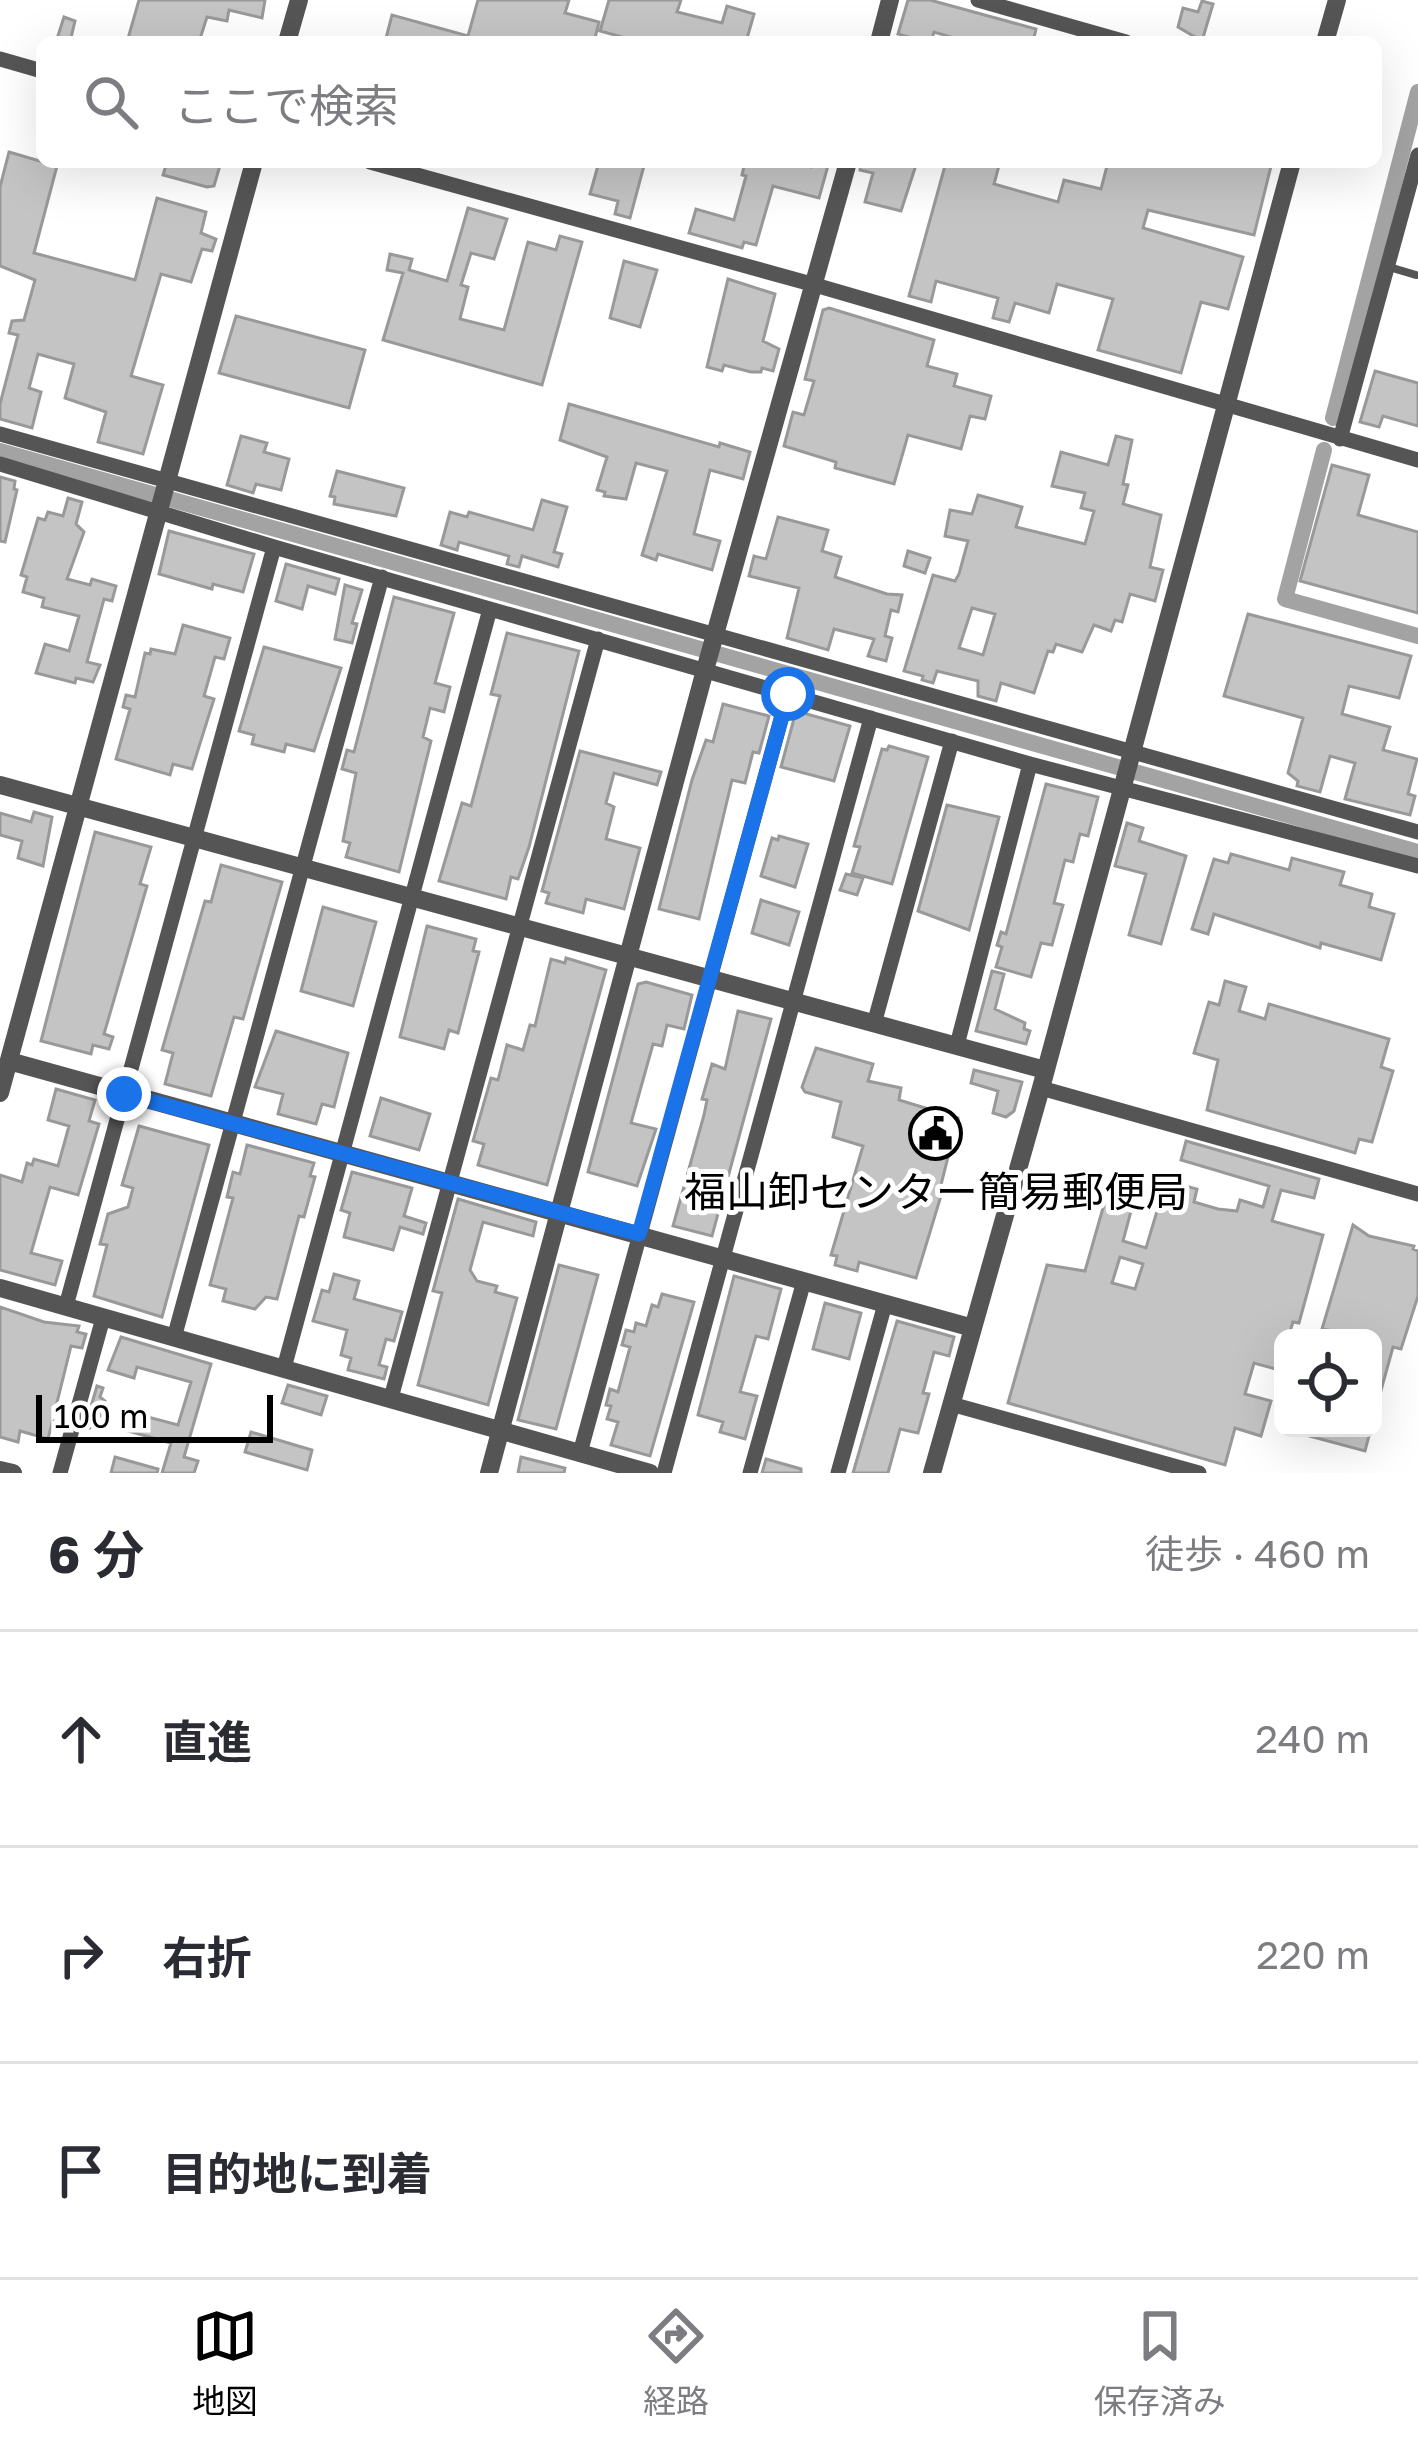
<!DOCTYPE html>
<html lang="ja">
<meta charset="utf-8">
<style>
:root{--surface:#fff;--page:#f7f7f7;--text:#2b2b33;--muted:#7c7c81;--line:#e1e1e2;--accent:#000}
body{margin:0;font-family:"Golos Text","Noto Sans JP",sans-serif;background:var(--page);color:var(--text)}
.controls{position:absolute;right:36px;bottom:36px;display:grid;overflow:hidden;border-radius:18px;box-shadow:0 12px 48px #0002}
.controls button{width:108px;height:108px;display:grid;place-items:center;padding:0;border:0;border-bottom:3px solid var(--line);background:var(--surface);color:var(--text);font:60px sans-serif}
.scale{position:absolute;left:36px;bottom:30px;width:237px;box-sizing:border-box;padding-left:12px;border:6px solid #000;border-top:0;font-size:33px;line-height:42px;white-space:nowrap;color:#000;-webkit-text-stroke:9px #fff;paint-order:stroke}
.stop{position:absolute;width:36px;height:36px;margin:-27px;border:9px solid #1a73e8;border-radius:50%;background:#fff}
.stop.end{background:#1a73e8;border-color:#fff;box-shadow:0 3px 12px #0008}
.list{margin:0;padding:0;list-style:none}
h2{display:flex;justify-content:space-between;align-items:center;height:156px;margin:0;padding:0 48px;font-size:51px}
h2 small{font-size:39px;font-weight:400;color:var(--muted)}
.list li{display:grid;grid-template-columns:78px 1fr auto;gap:36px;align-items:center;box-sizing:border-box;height:216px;padding:0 48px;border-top:3px solid var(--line)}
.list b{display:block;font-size:45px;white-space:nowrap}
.list em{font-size:39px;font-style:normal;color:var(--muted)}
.icon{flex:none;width:66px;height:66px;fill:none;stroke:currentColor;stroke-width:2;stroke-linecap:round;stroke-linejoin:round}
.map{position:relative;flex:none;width:1418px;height:1473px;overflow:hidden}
.search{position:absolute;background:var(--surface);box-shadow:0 12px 48px #0002;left:36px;right:36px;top:36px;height:132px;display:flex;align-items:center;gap:30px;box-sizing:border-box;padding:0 42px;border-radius:18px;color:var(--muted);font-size:45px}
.sheet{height:804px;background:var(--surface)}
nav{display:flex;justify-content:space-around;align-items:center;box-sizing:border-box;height:168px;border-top:3px solid var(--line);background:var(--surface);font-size:33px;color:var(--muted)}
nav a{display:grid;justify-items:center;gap:6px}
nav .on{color:var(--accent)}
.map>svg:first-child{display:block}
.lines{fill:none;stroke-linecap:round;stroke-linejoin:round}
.canal{stroke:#a3a3a3;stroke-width:16}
.building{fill:#c4c4c4;stroke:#999;stroke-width:3;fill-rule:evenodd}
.service{stroke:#555;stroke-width:8}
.minor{stroke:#555;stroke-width:15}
.tertiary{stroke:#555;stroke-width:18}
.route{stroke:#1a73e8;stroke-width:15}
.labels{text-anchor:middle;stroke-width:10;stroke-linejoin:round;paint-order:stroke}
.poi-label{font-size:42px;fill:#000;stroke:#fff}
</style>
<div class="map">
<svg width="1418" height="1473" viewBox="0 0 1418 1473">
<rect width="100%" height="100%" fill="#fff"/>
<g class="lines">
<path class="canal" d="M1333 418 1418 92
M1324 450 1285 599 1418 636
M0 451 1418 852"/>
</g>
<path class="building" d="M139 0H265L262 18 229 10 227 21 207 17 199 42H127Z
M478 0H569L565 13 599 22 594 42H385L392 15 468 36Z
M609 0H681L677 12 722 23 727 6 754 14 746 42H640L600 31Z
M908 0H930L1036 29 1033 42H968L934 32 931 42H926L898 34Z
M1202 1 1213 4 1202 41 1178 27 1183 8 1198 12Z
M64 17 75 21 70 42H56Z
M9 152 57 166 34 253 135 280 157 198 206 212 201 233 216 239 212 251 202 249 191 282 161 274 131 376 163 385 143 454 98 442 106 412 65 398 74 364 38 354 29 388 41 392 32 428 0 419V404L18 335 9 333 12 321 24 320 35 280 0 266V187Z
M167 162H221L214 186 207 187 163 175Z
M599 162H645L630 218 615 214 618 201 590 194Z
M745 162H792L811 167 812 162H829L819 198 773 186 756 245 744 242 742 248 689 233 696 209 734 220 746 176 742 175Z
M861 162H917L901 211 865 202 873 173 860 170Z
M946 162H1000L994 184 1058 202 1064 180 1101 189 1108 162H1272L1254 235 1148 210 1143 228 1243 257 1228 309 1201 302 1181 373 1098 350 1113 299 1057 284 1049 313 1015 303 1009 322 993 318 998 298 936 281 931 302 909 296Z
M468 208 507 219 494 259 471 253 461 285 468 287 460 319 504 330 528 242 556 250 560 236 582 242 542 385 383 340 403 273 387 270 390 254 412 259 409 270 447 281Z
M624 261 657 270 640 327 610 318Z
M728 279 775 294 763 341 779 349 773 371 762 368 761 372H751L724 365 722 371 707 367Z
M829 308 934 340 927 366 957 374 954 386 991 396 985 419 970 416 961 449 908 435 894 484 835 468 836 462 784 446 793 412 804 415 814 381 805 379 823 310Z
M236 316 365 350 349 408 219 373Z
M1375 371 1418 383V426L1383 416 1379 427 1360 422Z
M569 404 719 447 720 443 750 452 743 479 710 470 694 534 720 541 712 570 658 554 656 560 642 555 667 471 636 463 626 499 604 496 605 492 597 490 607 457 560 440Z
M241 436 267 443 264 452 289 459 281 490 256 484 253 493 227 485Z
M1116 436 1132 440 1123 484 1128 485 1123 504 1161 515 1150 567 1163 570 1155 601 1130 594 1122 622 1115 620 1111 631 1094 625 1082 652 1056 644 1053 652 1048 651 1034 693 1001 683 996 701 978 696V681L937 671 933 683 922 680 923 676 904 671 933 575 955 581 959 574 968 541 945 536 950 510 972 514 978 495 1022 507 1016 527 1085 544 1094 511 1081 508 1085 493 1052 486 1061 452 1108 465ZM972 608 995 614 983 655 959 648Z
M1332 465 1369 475 1358 515 1418 532V613L1300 581Z
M337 471 404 488 396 516 334 504 335 497 330 496Z
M0 477 15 481 14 489 17 490 5 542 0 541Z
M68 498 82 502 76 524 84 532 67 579 90 585 92 579 116 586 112 601 104 599 87 662 100 665 93 682 76 678 75 683 36 673 45 644 69 651 79 616 42 607 44 598 23 592 27 577 21 575 38 518 45 520 48 512 63 516Z
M542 500 567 507 554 552 562 554 558 567 522 556 519 567 507 564 509 556 459 542 457 550 441 545 450 512 467 517 469 512 533 530Z
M778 517 828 530 822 551 841 557 835 577 887 594 902 595 898 612 891 610 885 636 892 638 886 661 868 656 874 639 834 629 828 650 787 638 799 588 749 576 754 556 766 559Z
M169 531 254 554 243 592 213 584 212 589 159 574Z
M908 551 930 558 925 573 904 566Z
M286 564 339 579 335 594 308 586 302 609 276 601Z
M345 585 362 590 352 623 357 624 352 643 335 639Z
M394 597 454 613 435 683 450 687 444 712 430 708 423 737 431 741 399 872 346 857 350 843 343 841 356 773 342 769 347 750 354 752Z
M1248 614 1411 656 1399 698 1349 686 1342 714 1390 727 1383 750 1417 759 1408 794 1415 796 1410 815 1345 799 1355 763 1330 756 1320 792 1297 786 1298 781 1288 773 1303 718 1224 696Z
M183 625 230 638 224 659 215 657 204 696 214 699 192 769 173 764 170 775 116 759 130 709 123 707 126 695 135 697 145 653 150 654 151 649 175 654Z
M507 633 579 651 529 847 518 879 511 877 506 899 439 881 462 803 471 806 500 696 491 694Z
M264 647 341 668 314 751 286 744 284 752 252 744 254 735 239 731Z
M723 704 769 716 759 753 753 752 745 783 732 780 699 919 659 909 692 780 706 740 713 742Z
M796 711 850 726 834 781 781 767Z
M889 746 928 757 892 884 852 873 860 847 854 846 882 749 887 750Z
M580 751 661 772 657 785 614 773 606 803 614 807 606 839 640 848 624 909 586 899 583 913 546 903 549 893 542 891Z
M1046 784 1098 797 1088 836 1080 834 1073 862 1065 860 1054 903 1063 905 1052 945 1041 943 1031 977 996 967 1002 947 997 945 1001 932 1006 934Z
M947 805 999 817 969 930 918 911Z
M34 812 52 817 43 866 18 858 22 841 0 835V813L31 822Z
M1127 823 1143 828 1139 841 1186 856 1161 944 1129 935 1146 874 1115 866Z
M95 832 151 847 140 884 147 886 104 1034 113 1037 109 1049 93 1045 91 1054 41 1041Z
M779 836 808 844 795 887 761 876 772 838 778 840Z
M1231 854 1289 870 1292 858 1344 872 1340 885 1372 894 1369 907 1394 914 1381 960 1321 943 1320 948 1214 914 1208 934 1192 929 1214 859 1228 863Z
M221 865 282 882 243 1019 234 1017 211 1096 165 1084 173 1053 162 1050 205 901 211 902Z
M846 874 863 878 857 895 840 890Z
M761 900 799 912 789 945 752 933Z
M323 907 376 922 353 1006 301 991Z
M427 926 476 939 473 951 479 952 458 1033 449 1030 444 1049 400 1037Z
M566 958 606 970 547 1185 478 1165 484 1144 473 1141 491 1078 498 1080 507 1045 523 1050 530 1025 535 1026 551 959 565 963Z
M992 971 1004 974 995 1009 1025 1023 1024 1029 1030 1031 1026 1044 976 1031Z
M1225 981 1246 987 1239 1011 1265 1019 1269 1004 1389 1039 1381 1067 1393 1071 1372 1142 1359 1139 1355 1153 1207 1110 1218 1060 1194 1053 1209 1002 1219 1005Z
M646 982 692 995 684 1029 667 1025 662 1046 653 1044 631 1123 656 1129 637 1186 588 1172 638 984Z
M738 1011 771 1019 712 1236 673 1226 704 1115 707 1100 702 1099 712 1064 725 1069Z
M276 1031 348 1053 334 1107 322 1104 316 1124 278 1114 283 1094 255 1087Z
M816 1048 873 1064 868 1081 901 1088 899 1100 958 1118 960 1132 955 1151 950 1149 941 1185 944 1186 916 1278 859 1262 857 1271 835 1265 837 1256 831 1255 863 1146 833 1137 841 1102 805 1092 802 1087Z
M974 1070 1022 1082 1014 1111 1006 1117 993 1113 998 1091 971 1083Z
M56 1089 95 1100 89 1121 99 1124 78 1195 50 1187 31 1253 62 1261 55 1285 0 1270V1175L22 1182 27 1163 32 1165 34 1159 58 1166 69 1126 48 1120Z
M381 1098 430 1114 419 1150 370 1136Z
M139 1126 209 1145 162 1317 94 1296 107 1245 100 1244 108 1214 128 1207 133 1188 122 1185Z
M1186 1141 1319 1179 1314 1198 1281 1190 1272 1221 1323 1235 1299 1323 1293 1322 1288 1338H1283L1279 1370 1254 1363 1245 1394 1271 1401 1261 1436 1235 1428 1225 1465 1008 1403 1047 1265 1085 1271 1113 1173 1139 1181 1123 1241 1146 1248 1166 1181 1197 1189 1194 1202 1218 1209 1237 1211 1240 1200 1263 1207 1269 1186 1181 1160ZM1120 1257 1143 1264 1135 1289 1112 1283Z
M247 1145 314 1163 310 1176 315 1177 304 1217 299 1216 277 1299 266 1297 255 1309 223 1301 226 1289 210 1285 233 1198 227 1197 233 1172 240 1174Z
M352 1172 412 1188 404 1216 426 1223 423 1234 400 1227 393 1250 344 1237 350 1213 341 1210Z
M458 1199 536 1222 533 1236 483 1222 470 1270 477 1281 497 1286 495 1292 517 1298 488 1405 418 1385 442 1293 433 1291Z
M1353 1225 1369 1236 1414 1246 1413 1249 1418 1251V1296L1401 1349 1393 1347 1377 1405 1373 1404V1338L1322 1329Z
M559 1265 598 1275 556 1429 518 1420Z
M334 1274 359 1281 354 1299 402 1312 394 1341 386 1339 379 1365 387 1367 384 1379 348 1370 351 1358 341 1355 347 1330 313 1321 322 1290 329 1292Z
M734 1276 781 1289 768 1339 756 1336 740 1392 757 1396 745 1439 720 1432 723 1422 698 1415Z
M662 1294 694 1302 650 1456 611 1445 618 1422 607 1419 611 1406 606 1405 610 1389 618 1392 630 1347 622 1345 626 1330 634 1332 636 1323 646 1326 652 1305 658 1307Z
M825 1303 861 1313 849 1359 813 1349Z
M0 1307 44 1322 79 1326 77 1332 86 1334 82 1348 71 1346 48 1439 20 1431 18 1442 0 1437Z
M897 1321 954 1337 949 1356 934 1352 923 1393 929 1394 918 1433 900 1429 888 1473H853Z
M121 1337 211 1364 184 1457 198 1461 194 1473H162L171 1443 128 1431 133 1413 178 1425 191 1382 137 1367 134 1378 108 1370Z
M288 1385 327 1396 321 1415 282 1403Z
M97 1386 103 1388 100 1397 105 1401 101 1416 98 1415 90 1428 85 1427Z
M1295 1428H1371L1365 1451 1294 1432Z
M251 1432 312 1450 307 1470 245 1452Z
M115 1457 158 1469 157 1473H111Z
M521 1457 565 1468 564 1473H518Z
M766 1459 801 1469V1473H762Z"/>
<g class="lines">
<path class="service" d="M1389 267 1416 275"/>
<path class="minor" d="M978 0 1126 42
M0 59 42 71
M370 162 815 285 1418 460
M0 434 1418 832
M1340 439 1418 155
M0 464 274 547 1030 764 1418 866
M874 1024 952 741
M957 1045 1030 764
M1041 1088 1418 1194
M66 1306 274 547
M174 1338 382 577
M284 1368 490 609
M391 1398 598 639
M951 1404 1199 1473
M580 1453 788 694
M60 1473 103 1318
M664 1473 871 718
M750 1473 804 1281
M838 1473 885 1304"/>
<path class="tertiary" d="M287 42 299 0
M879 42 890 0
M1325 42 1337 0
M0 785 1045 1070
M9 1061 973 1328
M0 1093 254 162
M0 1288 650 1473
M0 1470 13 1473
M489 1473 705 670 848 162
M932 1473 1041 1088 1292 162"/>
</g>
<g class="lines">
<path class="route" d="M124 1094 639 1234 788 694"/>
</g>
<defs>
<symbol id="civic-ring" viewBox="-11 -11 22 22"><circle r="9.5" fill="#fff" stroke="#000" stroke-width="1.5"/><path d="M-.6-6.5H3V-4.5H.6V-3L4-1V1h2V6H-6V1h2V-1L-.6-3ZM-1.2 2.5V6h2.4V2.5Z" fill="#000"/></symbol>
</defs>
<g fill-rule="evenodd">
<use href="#civic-ring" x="906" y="1104" width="59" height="59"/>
</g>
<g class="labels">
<g class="poi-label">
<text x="936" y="1207">福山卸センター簡易郵便局</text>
</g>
</g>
</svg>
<div class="controls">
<button><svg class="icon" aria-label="locate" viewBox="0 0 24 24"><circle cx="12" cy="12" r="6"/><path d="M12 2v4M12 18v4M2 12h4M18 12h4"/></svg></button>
</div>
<div class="scale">100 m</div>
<div class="stop" style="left:788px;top:694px"></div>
<div class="stop end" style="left:124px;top:1094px"></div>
<div class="search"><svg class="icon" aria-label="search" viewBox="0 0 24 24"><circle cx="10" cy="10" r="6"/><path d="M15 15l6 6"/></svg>ここで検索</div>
</div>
<section class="sheet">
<h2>6 分<small>徒歩 · 460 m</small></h2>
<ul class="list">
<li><svg class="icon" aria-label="ahead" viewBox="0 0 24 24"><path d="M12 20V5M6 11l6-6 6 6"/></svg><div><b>直進</b></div><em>240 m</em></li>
<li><svg class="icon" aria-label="right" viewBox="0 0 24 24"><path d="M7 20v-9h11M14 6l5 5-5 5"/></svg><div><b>右折</b></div><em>220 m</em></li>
<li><svg class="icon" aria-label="arrive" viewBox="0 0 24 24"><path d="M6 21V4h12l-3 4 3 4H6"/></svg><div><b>目的地に到着</b></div></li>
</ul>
</section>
<nav>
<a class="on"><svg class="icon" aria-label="map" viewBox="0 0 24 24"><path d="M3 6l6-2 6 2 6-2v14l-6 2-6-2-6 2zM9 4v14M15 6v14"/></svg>地図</a>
<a><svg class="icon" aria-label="directions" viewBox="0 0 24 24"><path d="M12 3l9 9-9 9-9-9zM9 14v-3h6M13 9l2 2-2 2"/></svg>経路</a>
<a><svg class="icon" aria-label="saved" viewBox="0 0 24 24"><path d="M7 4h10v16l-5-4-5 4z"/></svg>保存済み</a>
</nav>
